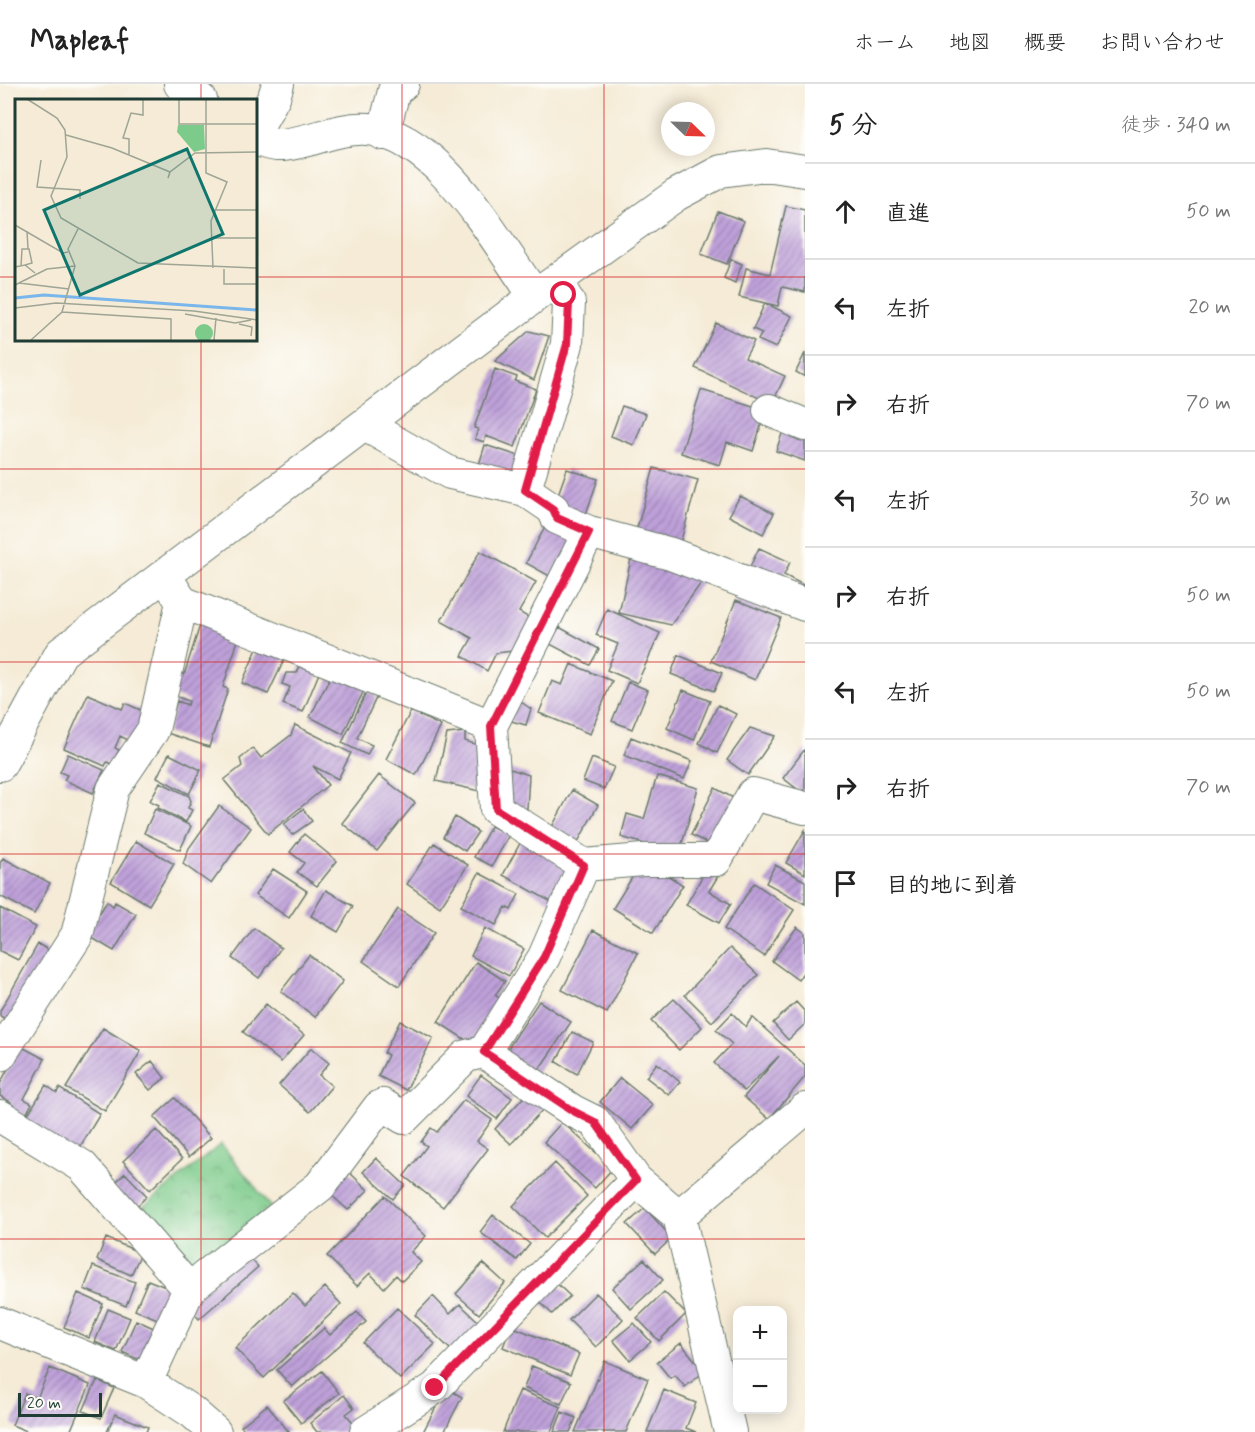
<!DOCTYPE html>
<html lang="ja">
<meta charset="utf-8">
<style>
:root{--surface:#fff;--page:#f6f6f6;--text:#222;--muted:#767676;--line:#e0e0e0}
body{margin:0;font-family:Mynerve,"Klee One",sans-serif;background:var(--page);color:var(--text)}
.controls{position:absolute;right:18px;bottom:18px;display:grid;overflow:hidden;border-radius:12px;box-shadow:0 3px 15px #0003}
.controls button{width:54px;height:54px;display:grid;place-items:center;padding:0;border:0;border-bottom:2px solid var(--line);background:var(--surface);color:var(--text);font:30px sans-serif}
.compass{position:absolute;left:661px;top:18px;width:54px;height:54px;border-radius:50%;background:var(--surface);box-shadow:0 3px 15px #0003;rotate:113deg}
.scale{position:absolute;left:18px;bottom:15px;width:84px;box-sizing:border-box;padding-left:6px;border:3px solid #1f3d34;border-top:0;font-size:16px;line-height:21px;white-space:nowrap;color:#1f3d34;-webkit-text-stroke:4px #fdfcf7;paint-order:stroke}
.stop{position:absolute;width:18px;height:18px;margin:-14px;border:4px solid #e11d48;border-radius:50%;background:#fff}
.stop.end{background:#e11d48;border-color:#fff;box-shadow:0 2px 6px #0008}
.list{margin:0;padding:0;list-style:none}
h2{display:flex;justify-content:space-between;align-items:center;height:78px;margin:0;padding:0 24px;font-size:26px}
h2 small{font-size:20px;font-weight:400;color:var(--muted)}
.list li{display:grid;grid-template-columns:39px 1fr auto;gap:18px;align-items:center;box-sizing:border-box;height:96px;padding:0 24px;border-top:2px solid var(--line)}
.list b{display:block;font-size:22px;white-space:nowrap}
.list em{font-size:20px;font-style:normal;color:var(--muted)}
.icon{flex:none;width:33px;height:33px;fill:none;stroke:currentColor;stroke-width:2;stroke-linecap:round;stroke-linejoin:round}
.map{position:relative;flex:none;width:805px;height:1348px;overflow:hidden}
header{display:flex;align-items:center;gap:36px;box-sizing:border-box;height:84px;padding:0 30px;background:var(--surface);border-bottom:2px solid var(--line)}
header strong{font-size:28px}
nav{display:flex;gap:33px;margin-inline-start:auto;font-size:21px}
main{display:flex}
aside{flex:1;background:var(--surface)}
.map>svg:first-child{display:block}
.park{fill:url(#park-crowns);stroke:#4e8460;stroke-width:1.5}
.building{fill:url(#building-hatch)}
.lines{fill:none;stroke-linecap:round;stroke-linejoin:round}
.minor-casing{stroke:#6a7a6d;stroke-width:34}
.minor{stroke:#fff;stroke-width:32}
.route{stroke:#e11d48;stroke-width:8}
.grid{fill:none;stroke:#d62828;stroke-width:1.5;stroke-opacity:0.55}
.inset-river{fill:none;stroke:#79b6ec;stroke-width:3}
.inset-road{fill:none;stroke:#9fa595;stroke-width:1.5}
.view{fill:#0f766e;fill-opacity:0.15;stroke:#0f766e;stroke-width:3}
.inset-edge{fill:none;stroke:#1f3d34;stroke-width:3}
</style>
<header>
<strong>Mapleaf</strong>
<nav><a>ホーム</a><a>地図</a><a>概要</a><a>お問い合わせ</a></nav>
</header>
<main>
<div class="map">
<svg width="805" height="1348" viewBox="0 0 805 1348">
<defs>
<pattern id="park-crowns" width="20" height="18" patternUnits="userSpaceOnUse" patternTransform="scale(1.5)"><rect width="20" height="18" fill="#7dcb8b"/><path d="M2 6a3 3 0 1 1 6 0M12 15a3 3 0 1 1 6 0" fill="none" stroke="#66a672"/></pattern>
<pattern id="building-hatch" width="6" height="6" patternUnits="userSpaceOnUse" patternTransform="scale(1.5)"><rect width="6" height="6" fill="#bfa1da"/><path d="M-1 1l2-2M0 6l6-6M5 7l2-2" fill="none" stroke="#9b84b2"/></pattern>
</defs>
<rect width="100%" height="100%" fill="#fdfcf7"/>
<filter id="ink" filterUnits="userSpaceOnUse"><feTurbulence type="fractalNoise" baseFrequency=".0167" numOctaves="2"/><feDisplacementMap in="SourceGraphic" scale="12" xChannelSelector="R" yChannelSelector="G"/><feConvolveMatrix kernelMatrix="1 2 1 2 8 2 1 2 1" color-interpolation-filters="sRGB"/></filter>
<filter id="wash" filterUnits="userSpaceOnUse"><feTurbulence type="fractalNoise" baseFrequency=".008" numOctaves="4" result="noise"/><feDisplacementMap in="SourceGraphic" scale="24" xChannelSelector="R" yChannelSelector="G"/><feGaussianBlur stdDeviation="1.35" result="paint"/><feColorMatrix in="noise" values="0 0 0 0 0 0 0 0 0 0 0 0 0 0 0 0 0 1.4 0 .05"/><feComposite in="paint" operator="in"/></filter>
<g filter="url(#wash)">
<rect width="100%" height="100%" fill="#f5ebd6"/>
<path class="park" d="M221 1060 271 1123 193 1186 143 1123Z"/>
<g id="blocks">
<path class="building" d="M786 122 805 126V208L782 203 778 222 739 213 746 184 770 190Z
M718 127 744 137 727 180 701 170Z
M731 175 742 180 735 199 724 194Z
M765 219 792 232 776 264 758 256 762 249 753 245Z
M716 239 754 257 745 274 785 292 772 320 695 284Z
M529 247 549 252 534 296 495 277Z
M805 269V293L796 288Z
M495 285 517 293 515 297 536 305 515 363 486 352 484 358 475 355 478 345 474 344Z
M701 306 766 326 753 367 727 358 720 381 681 369Z
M622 322 646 330 634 361 611 352Z
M784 344 805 351V377L776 367Z
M485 361 522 373 515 396 478 384Z
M654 384 698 396 679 463 635 451Z
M567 385 598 395 584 436 553 425Z
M740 412 774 429 763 450 729 432Z
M547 439 576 454 555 495 526 479Z
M759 464 790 478 784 491 805 502V517L747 489Z
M480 467 536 498 519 528 536 538 521 566 496 569 487 587 462 572 472 554 441 537Z
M631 475 706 492 671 541 619 529Z
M736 516 781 534 755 596 711 577Z
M607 525 660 549 637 599 607 586 618 560 596 551Z
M202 535 241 547 223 603 228 605 209 663 167 649 177 617 188 621 189 617 172 611 180 589 184 591Z
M559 543 599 565 590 581 550 560Z
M260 558 287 570 268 610 242 599Z
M678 571 722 589 714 607 671 590Z
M303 574 322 582 303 628 283 620 290 603 282 600 286 589H297Z
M571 580 612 597 590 650 539 629 552 597 562 601Z
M335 584 367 600 343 650 310 633Z
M628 598 648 606 632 645 612 637Z
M683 606 710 617 694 656 667 644Z
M367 607 377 612 357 654 372 661 367 671 342 659Z
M88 610 122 625 125 619 145 628 132 658 120 652 115 664 119 666 116 672 121 674 111 680 107 678 105 682 64 664Z
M517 615 531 625 526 641 511 637Z
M718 621 736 630 717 669 699 659Z
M411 627 441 642 416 691 386 675Z
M295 641 351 669 338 695 313 682 328 701 268 750 224 696 242 682 240 675 253 664 261 674 291 651Z
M750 644 775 652 748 691 727 676Z
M465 648V657L487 664 488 709 436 697 447 650Z
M631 653 692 677 684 695 624 671Z
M805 665V711L783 694Z
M68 670 104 686 93 709 64 696 67 691 60 688Z
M169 670 201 686 189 710 157 693Z
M592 674 614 683 604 705 583 697Z
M501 682 529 691 527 725 498 723Z
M379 691 415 719 377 767 342 739Z
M657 692 698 704 679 770 621 753 627 730 644 735Z
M160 698 189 712 191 717 188 724 192 726 186 738 158 724 159 721 150 717Z
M715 704 737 716 713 762 691 751Z
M572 706 598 721 578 758 552 743Z
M219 722 251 744 211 800 183 780 189 764Z
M155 725 191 742 180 766 144 749Z
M303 725 312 737 292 751 284 740Z
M455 733 478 748 465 767 443 753Z
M491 742 509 751 492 782 474 773Z
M805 746V790L786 779Z
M304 750 337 777 317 802 297 788 304 779 290 768Z
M525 750 578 779 555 820 503 791Z
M136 757 174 780 149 821 111 798Z
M434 759 468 781 440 823 407 800Z
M3 774 50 799 34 830 0 812V779Z
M643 776 683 801 653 849 613 824Z
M775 781 805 797V820L766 799Z
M273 785 307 807 289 834 255 811Z
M706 786 718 792 709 807 731 820 719 839 686 821Z
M479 789 519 810 511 826 506 823 496 841 461 822Z
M754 799 794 826 764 872 724 845Z
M326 806 353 822 338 848 311 832Z
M107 817 113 822 115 818 136 830 114 867 87 851Z
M0 824 36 843 18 876 0 867Z
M398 825 434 849 399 902 363 877Z
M797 843 805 849V886L798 896 772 877Z
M254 844 281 864 259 894 232 874Z
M485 844 524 865 509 892 471 872Z
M593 846 638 869 607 929 562 906Z
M38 860 52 868 13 939 0 932V927Z
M730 864 758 891 712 938 685 911Z
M309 871 343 897 315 933 281 907Z
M476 878 505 897 495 911 503 917 475 962 438 938Z
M674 915 702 943 679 966 651 937Z
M539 917 571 938 536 990 505 969Z
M796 918 805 928V940L788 956 773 939Z
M266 920 304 951 281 978 243 948Z
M732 929 746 943 752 933 805 981V993L769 1035 744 1013 779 972 744 1007 714 979 732 960 716 946Z
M400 937 433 954 406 1006 378 992 388 971 384 969Z
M103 944 141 967 105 1027 66 1004Z
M572 948 593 958 577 990 556 978Z
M20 962 45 975 24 1015 32 1019 23 1036 7 1027 11 1018 0 1012V1000Z
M311 964 329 979 319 991 332 1002 310 1028 279 1001Z
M152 977 165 994 150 1006 136 990Z
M657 979 680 998 669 1011 646 993Z
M481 991 512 1014 497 1035 466 1012Z
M620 994 653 1021 632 1045 600 1018Z
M46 1001 57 1009 59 1004 100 1030 75 1071 23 1038Z
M528 1008 545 1023 511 1060 495 1045Z
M175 1014 211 1054 189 1073 154 1033Z
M464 1016 492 1036 477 1057 488 1065 443 1123 404 1092 427 1062 421 1058 431 1044 437 1048Z
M562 1038 613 1084 595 1104 544 1058Z
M156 1046 182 1075 150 1106 123 1077Z
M376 1074 405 1101 393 1115 363 1088Z
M555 1079 587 1112 545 1154 513 1122Z
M348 1087 368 1106 348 1126 328 1108Z
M125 1089 147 1112 134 1125 112 1102Z
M385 1112 426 1152 411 1168 421 1178 402 1197 396 1191 384 1204 370 1189 357 1202 327 1172Z
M645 1124 672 1154 655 1170 627 1140Z
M493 1131 530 1160 517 1176 480 1148Z
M106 1154 141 1169 131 1191 97 1176Z
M246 1169 258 1183 199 1235 187 1221Z
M644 1175 663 1196 631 1225 612 1204Z
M483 1179 505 1199 479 1230 456 1210Z
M93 1182 135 1198 126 1222 84 1205Z
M551 1194 570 1212 552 1230 534 1212Z
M148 1196 173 1206 160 1236 135 1226Z
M325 1203 341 1220 264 1294 235 1264 293 1209 305 1222Z
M664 1208 686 1230 659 1257 637 1234Z
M78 1209 103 1220 89 1254 64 1243Z
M596 1209 623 1235 596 1263 569 1236Z
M433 1212 450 1230 460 1220 482 1241 454 1269 415 1231Z
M397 1224 435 1260 400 1295 363 1259Z
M108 1225 130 1234 116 1267 95 1258Z
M357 1228 366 1238 292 1303 277 1286 324 1244 330 1251Z
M136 1236 158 1246 144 1278 122 1268Z
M634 1239 651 1258 630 1276 613 1256Z
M511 1242 579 1270 570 1291 503 1263Z
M681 1259 704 1288 685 1303 675 1291 670 1294 657 1278Z
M605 1277 648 1295 626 1348H575Z
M532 1282 571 1298 561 1320 524 1304Z
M50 1284 90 1301 70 1348H29L12 1341 25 1309 37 1314Z
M322 1287 339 1309 301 1339 283 1317Z
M97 1296 114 1304 101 1334 83 1327Z
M446 1304 462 1313 444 1348H423Z
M520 1306 561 1323 551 1348H503Z
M664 1306 696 1319 686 1344 696 1348H647Z
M344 1311 354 1324 346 1330 357 1343 351 1348H317L310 1339Z
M267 1321 289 1348H246L241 1342Z
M562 1328 576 1334 570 1348H554Z
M115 1330 148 1343 146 1348H107Z"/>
</g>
</g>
<g filter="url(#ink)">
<use href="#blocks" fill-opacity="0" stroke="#6a7a6d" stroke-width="1.5"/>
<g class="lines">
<defs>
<path id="minor" d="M180 0 201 16
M255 47 274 13 278 0
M383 50 394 7 403 0
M255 56C262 57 270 61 277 61 305 61 339 42 368 45 441 53 495 157 535 212
M556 197 569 219 567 260 525 406 553 425 557 434 589 448 671 470 805 521
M769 326 805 341
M365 341 450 389 525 406
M165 492 182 518 491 642 496 725 584 781
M491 642 589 448
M0 681 61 569 535 212 676 111 721 87 766 81 805 87
M0 971 77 851 113 705 153 646 182 518
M0 1032 82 1082 189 1205
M679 1132 805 1025
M0 1239 146 1298 192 1328 215 1348
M146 1298 189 1205 320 1102 379 1023 383 1021 404 1034 466 972 484 968
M366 1348 435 1304 636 1096
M730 1348 679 1132 636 1096 595 1038 573 1027 484 968 544 873 584 781 643 776H716L753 710 805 724"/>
</defs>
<use href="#minor" class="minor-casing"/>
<use href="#minor" class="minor"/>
</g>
</g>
<g class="lines" filter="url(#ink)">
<path class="route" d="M435 1304 636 1096 595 1038 573 1027 484 968 544 873 584 781 496 725 491 642 589 448 557 434 553 425 525 406 567 260 569 219 564 211"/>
</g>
<path class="grid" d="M201 0V16M402 0V1348M604 0V1348M0 193H16M255 193H805M201 255V1348M0 385H805M0 578H805M0 770H805M0 963H805M0 1155H805"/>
<g transform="translate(15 15)">
<rect width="242" height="242" fill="#f5ebd6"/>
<path d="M163 26H189L190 50 179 53 162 33ZM180 234a9 9 0 1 1 18 0a9 9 0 1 1-18 0Z" fill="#7dcb8b"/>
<path class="inset-river" d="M0 199 29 196 242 211"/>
<path class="inset-road" d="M12 0 42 19 50 31 52 58 36 97 46 119 123 164 242 169M164 0V25H242M191 0V74L212 83 196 122 198 169M51 36 97 49 155 73M114 55V40L108 39 116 14 128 16V0M26 61 22 88 65 91V100M153 79 155 73 180 54 242 53M199 111H242M0 126 48 154 53 153M12 132 13 150M196 139H242M6 167 7 150H14L17 164 10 166M0 168 10 166 20 174M209 170V185H242M4 184 54 190M0 186 32 170 60 167M0 209 41 204 179 212 242 221M47 213 156 220V241M170 215 220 224 236 221M224 225 237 228 236 237M16 241 47 213 60 167 53 150 63 130M199 241 201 219"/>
<path class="view" d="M172 50 208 135 65 196 29 111Z"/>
<rect width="242" height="242" class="inset-edge"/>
</g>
</svg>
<div class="controls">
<button>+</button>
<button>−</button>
</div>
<svg class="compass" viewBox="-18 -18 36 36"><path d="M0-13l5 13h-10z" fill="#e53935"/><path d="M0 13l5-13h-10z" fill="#767676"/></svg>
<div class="scale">20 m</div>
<div class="stop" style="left:564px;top:211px"></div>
<div class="stop end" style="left:435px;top:1304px"></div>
</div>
<aside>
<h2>5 分<small>徒歩 · 340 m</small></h2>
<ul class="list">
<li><svg class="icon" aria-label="ahead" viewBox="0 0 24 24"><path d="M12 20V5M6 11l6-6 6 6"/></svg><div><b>直進</b></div><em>50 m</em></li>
<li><svg class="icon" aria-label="left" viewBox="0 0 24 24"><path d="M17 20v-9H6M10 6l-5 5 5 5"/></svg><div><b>左折</b></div><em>20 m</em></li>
<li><svg class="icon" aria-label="right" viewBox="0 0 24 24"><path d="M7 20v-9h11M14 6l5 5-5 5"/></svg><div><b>右折</b></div><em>70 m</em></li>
<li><svg class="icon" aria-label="left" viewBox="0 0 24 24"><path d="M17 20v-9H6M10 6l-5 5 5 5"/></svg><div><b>左折</b></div><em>30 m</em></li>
<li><svg class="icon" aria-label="right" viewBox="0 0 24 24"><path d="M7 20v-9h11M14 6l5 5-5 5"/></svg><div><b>右折</b></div><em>50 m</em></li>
<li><svg class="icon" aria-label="left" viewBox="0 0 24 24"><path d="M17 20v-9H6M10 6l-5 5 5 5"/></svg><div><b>左折</b></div><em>50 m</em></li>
<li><svg class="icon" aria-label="right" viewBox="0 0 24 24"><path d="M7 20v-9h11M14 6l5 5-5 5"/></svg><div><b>右折</b></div><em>70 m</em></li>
<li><svg class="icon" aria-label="arrive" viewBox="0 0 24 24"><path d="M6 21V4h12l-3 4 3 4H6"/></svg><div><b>目的地に到着</b></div></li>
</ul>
</aside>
</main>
